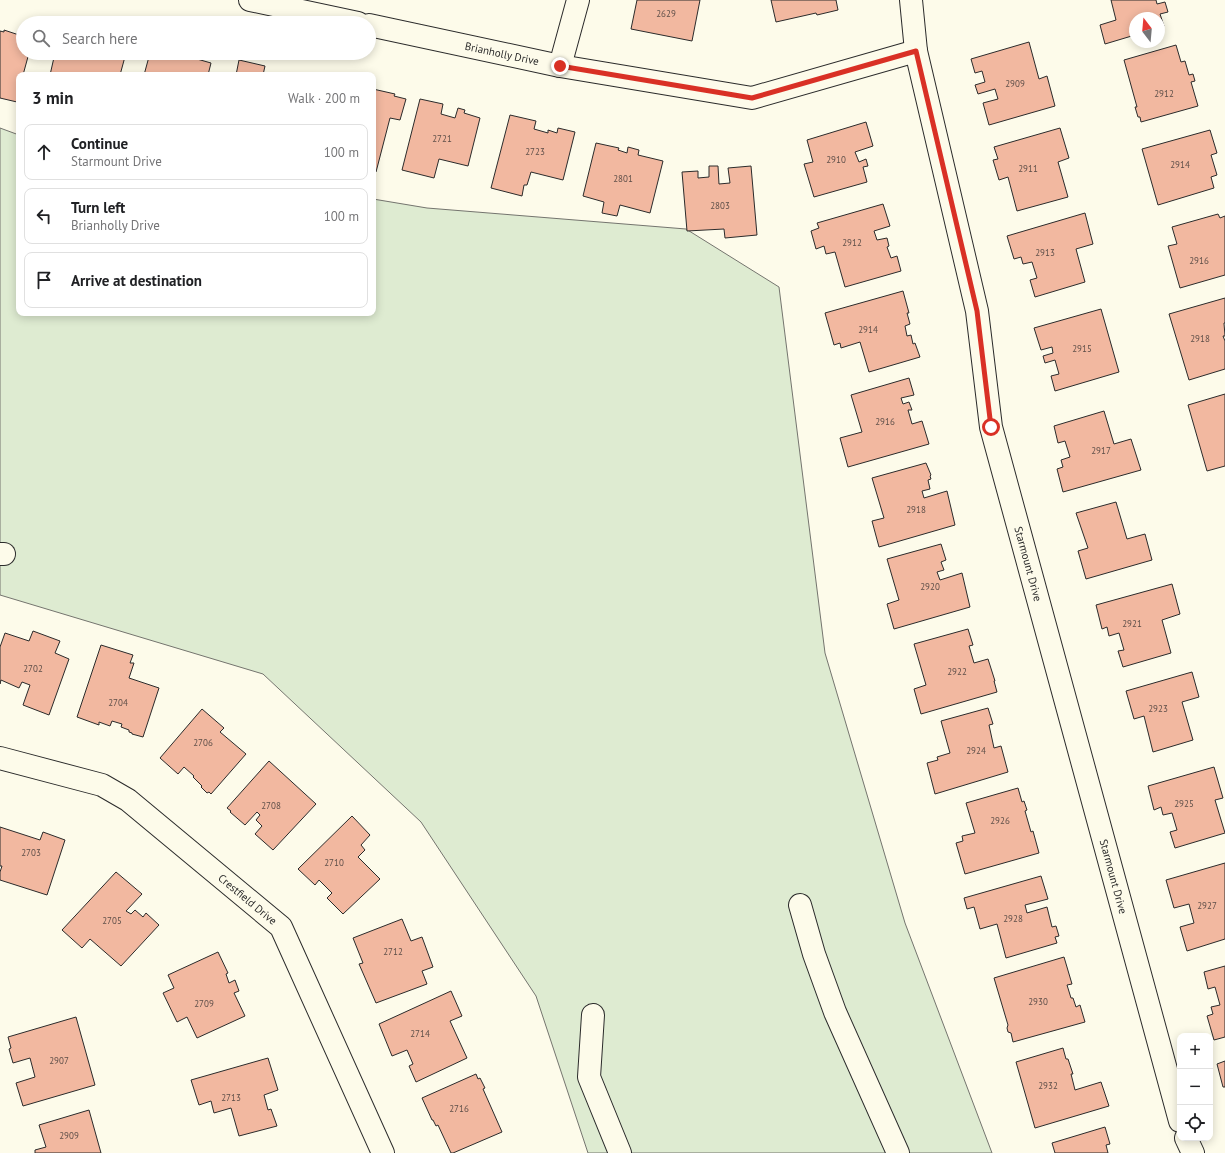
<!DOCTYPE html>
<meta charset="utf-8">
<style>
:root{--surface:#fff;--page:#f6f6f6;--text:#202124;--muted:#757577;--line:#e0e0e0}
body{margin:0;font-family:"PT Sans",sans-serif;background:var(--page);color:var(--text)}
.controls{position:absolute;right:12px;bottom:12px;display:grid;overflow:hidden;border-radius:8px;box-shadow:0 2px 10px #0003}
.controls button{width:36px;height:36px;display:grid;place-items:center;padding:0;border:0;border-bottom:1px solid var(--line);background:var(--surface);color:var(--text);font:20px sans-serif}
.compass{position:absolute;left:1129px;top:12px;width:36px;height:36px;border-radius:50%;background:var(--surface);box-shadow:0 2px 10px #0003;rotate:344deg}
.stop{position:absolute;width:12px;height:12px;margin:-9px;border:3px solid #d93025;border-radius:50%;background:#fff}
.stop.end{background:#d93025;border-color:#fff;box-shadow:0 1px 4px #0008}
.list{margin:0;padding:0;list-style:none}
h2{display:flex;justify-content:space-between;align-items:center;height:52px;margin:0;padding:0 16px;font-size:17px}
h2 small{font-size:13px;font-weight:400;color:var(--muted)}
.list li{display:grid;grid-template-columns:26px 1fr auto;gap:12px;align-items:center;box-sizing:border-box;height:56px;margin:0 8px 8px;padding:0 8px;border:1px solid var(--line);border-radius:8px}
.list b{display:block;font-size:15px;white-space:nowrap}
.list p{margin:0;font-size:13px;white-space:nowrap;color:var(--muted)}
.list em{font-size:13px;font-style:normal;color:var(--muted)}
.icon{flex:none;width:22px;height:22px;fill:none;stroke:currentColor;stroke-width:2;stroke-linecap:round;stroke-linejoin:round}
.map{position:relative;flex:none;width:1225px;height:1153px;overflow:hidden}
.search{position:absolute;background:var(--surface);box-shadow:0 2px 10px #0003;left:16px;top:16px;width:360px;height:44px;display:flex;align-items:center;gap:10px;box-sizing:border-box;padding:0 14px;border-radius:22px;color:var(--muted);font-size:15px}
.panel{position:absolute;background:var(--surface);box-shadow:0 2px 10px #0003;left:16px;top:72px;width:360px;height:244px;border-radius:8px}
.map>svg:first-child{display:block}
.green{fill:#deebd1;stroke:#74746e}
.building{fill:#f2b8a0;stroke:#2b2b2b}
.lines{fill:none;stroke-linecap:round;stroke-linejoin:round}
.minor-casing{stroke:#2b2b2b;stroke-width:24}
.minor{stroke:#fdfbea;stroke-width:22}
.route{stroke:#d93025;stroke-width:5}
.labels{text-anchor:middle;stroke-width:3;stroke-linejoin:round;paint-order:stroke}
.number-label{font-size:9px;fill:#5d4e48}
.street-label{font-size:11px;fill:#2b2b2b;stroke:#fdfbea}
</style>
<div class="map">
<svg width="1225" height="1153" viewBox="0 0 1225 1153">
<rect width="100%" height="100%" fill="#fdfbea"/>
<path class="green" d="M0 128 19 135V313H373V199L427 208 686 229 779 287 825 653 905 923 992 1153H588L536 996 421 822 263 674 0 595Z"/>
<path class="building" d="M637 0H700L692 41 631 29Z
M771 0H836L838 10 817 15 816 13 776 22Z
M1111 0H1156L1157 4 1165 2 1168 12 1160 14 1164 26 1159 28V18H1135V35L1105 44 1100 25 1116 20Z
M4 30 19 35 20 32 23 33V53H29L23 75H19V92L17 102 0 98V31L4 32Z
M1029 42 1039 79 1047 76 1055 106 989 125 983 103 998 99 995 89 978 94 975 85 985 82 982 71 975 73 971 59Z
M1176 45 1181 62 1185 61 1189 75 1193 74 1195 81 1191 82 1198 106 1141 122 1140 117H1138L1135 107H1137L1124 60Z
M55 53H126L120 75H50Z
M150 53H173L189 57 190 54 197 56V59L211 63 208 75H144Z
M239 60 265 66 263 75H236Z
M373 89 395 94 394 96 406 99 400 120 390 118 376 172 373 171Z
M420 99 443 104 441 114 455 118 458 108 465 110 464 113 480 118 468 166 439 159 434 178 402 170Z
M510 115 536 121 534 129 548 133V130L557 133 558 128 575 132 563 180 531 172 527 185H524L522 196 491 188Z
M866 122 873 146 855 152 859 162 866 159 868 166 863 167 867 182 814 197 804 164 813 162 807 140Z
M1060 128 1069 158 1058 162 1068 197 1017 211 1008 177 999 180 993 160 998 159 994 147Z
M1210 130 1217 153 1211 155 1217 175 1211 177 1214 188 1158 205 1142 149Z
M596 143 619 148 618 150 627 153 628 147 639 150 638 155 663 161 650 213 620 205 617 216 602 213 604 202 583 196Z
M709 166H718L719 184 730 183 728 168 751 166 757 235 725 238 724 229 687 231 682 172 698 171V178L709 177Z
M883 204 890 226 874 231 877 240 887 238 889 246 887 247 891 258 897 256 901 271 845 287 835 252 826 254 824 246 816 249 811 231 819 228 817 223Z
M1085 213 1093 244 1076 249 1085 282 1035 297 1030 280 1037 278 1032 262 1023 264 1021 257 1014 259 1007 236Z
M1218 214 1220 218 1225 216V275L1180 288 1168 246 1177 244 1172 227Z
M903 291 909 313H907L910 324 905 326 907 336 911 335 913 344 915 343 920 357 869 372 860 342 841 348 840 343 834 345 825 313Z
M1225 298V323H1224L1225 336H1223L1225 341V369L1189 380 1169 314Z
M1101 309 1119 372 1055 391 1051 376 1059 374 1055 360 1045 363 1043 356 1053 353 1052 347 1041 350 1034 328Z
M909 378 914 395 901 398 903 404 909 402 912 410H908L912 424 922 421 929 444 848 467 840 438 862 432 851 395Z
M1225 394V466L1207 471 1188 405Z
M1104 411 1114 444 1131 439 1141 470 1063 492 1057 469 1063 467 1061 460 1070 457 1065 441 1058 443 1054 426Z
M926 463 931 475 930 476 931 479 928 480 930 489 922 491 924 498 947 491 955 525 879 547 872 521 884 518 872 478Z
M1116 502 1127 539 1145 534 1152 560 1086 579 1078 551 1088 548 1076 513Z
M941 544 946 560 941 562 944 570 937 572 940 580 962 573 970 607 894 629 887 604 899 600 887 559Z
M1172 584 1180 614 1162 620 1171 653 1123 667 1118 651 1124 650 1119 633 1109 636 1107 627 1102 629 1096 605Z
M968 629 973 645 969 646 974 663 988 659 995 681H994L997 692 921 714 914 689 926 685 914 644Z
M33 631 60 641 55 653 69 659 49 715 23 705 30 685 22 682 19 688 1 680 0 684V647L5 633 29 641Z
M101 645 133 655 130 663H134L129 678 159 688 143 737 132 734V733L129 732V730L121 727 122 724 112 721 110 726 99 722V725L77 717Z
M1192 672 1199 697 1182 702 1193 740 1153 752 1144 716 1134 719 1126 691Z
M988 708 993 724 989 725 994 748 1001 746 1008 772 935 794 927 763 938 760 937 757 950 753 941 721Z
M202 709 224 728 220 732 246 754 211 794 209 792 207 793 201 787 202 786 193 777 194 776 184 767 178 774 160 758Z
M269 761 316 804 273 850 255 834 262 826 256 820 260 815 257 812 245 825 230 812 231 811 227 808Z
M1214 767 1223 798 1215 800 1225 833 1175 848 1170 832 1177 830 1172 813 1163 815 1161 807 1154 810 1148 786Z
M1018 788 1022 802 1024 801 1027 810 1025 811 1031 832 1033 831 1039 853 965 874 956 843 963 841 962 836 975 833 966 803Z
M352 816 370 835 361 845 365 850 358 857 380 879 343 914 327 898 332 893 319 880 315 885 298 869Z
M0 827 40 840 43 832 65 840 47 895 0 880V872L2 866H0Z
M1225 863V939L1187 951 1180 927 1194 923 1189 904 1174 908 1166 880Z
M116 872 142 894 126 911 131 914 135 910 143 917 146 913 159 925 121 966 90 939 82 948 62 930Z
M1041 876 1048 899 1025 905 1027 913 1047 907 1052 927 1056 926 1059 936 1055 937 1057 943 1006 958 997 924 980 929 974 907 967 909 964 898Z
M402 919 411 941 422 937 433 967 422 971 427 984 376 1003 359 964 363 963 353 938Z
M218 952 228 973 226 974 229 983 235 980 239 991 234 993 245 1016 197 1038 187 1017 177 1022 163 993 174 988 168 975Z
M1064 957 1072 984 1067 985 1071 998H1073L1076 1007 1080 1005 1085 1022 1013 1042 1011 1033 1008 1032 1007 1028 1008 1025 994 978Z
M1225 966V1037L1214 1040 1207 1016 1213 1014 1211 1007 1220 1005 1215 987 1208 989 1204 972Z
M451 991 462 1016 450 1021 467 1058 416 1082 409 1066 413 1064 407 1050 392 1056 379 1024Z
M76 1017 95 1085 23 1106 16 1083 35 1077 30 1058 13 1063 9 1049 11 1048 8 1037Z
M1063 1048 1066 1059H1068L1073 1074H1071L1075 1090 1101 1082 1109 1106 1035 1128 1016 1062Z
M268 1058 278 1090 264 1095 268 1110 271 1109 277 1126 239 1136 231 1108 214 1113 211 1101 199 1105 191 1080Z
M1225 1061V1087H1223L1217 1064Z
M476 1074 478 1079 480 1078 485 1088 483 1089 502 1132 453 1153H451L438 1125 436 1126 433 1120H432L422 1098Z
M89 1110 101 1153H35V1150L46 1147 39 1125Z
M1105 1127 1110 1144 1106 1145 1108 1153H1055L1052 1143Z"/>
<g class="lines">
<defs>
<g id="minor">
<path d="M250 0 358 23"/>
<path id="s1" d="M911 0 916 51 977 311 991 427 1180 1121"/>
<path id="s2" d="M369 25 560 66 752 98 916 51"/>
<path d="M560 66 578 0"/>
<path d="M0 554H4"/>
<path id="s3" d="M0 758 102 785 128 800 281 927 383 1153"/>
<path d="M800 905 814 954 835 1012 898 1153"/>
<path d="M593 1015 589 1077 620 1153"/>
<path d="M1186 1138 1193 1153"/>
</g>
</defs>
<use href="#minor" class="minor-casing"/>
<use href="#minor" class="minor"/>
</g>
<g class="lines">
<path class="route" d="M560 66 752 98 916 51 977 311 991 427"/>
</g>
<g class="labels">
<g class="number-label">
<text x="666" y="17">2629</text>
<text x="1015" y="87">2909</text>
<text x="1164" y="97">2912</text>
<text x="442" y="142">2721</text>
<text x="535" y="155">2723</text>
<text x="836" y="163">2910</text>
<text x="1180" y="168">2914</text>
<text x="1028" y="172">2911</text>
<text x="623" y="182">2801</text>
<text x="720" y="209">2803</text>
<text x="852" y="246">2912</text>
<text x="1045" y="256">2913</text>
<text x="1199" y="264">2916</text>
<text x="868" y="333">2914</text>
<text x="1200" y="342">2918</text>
<text x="1082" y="352">2915</text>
<text x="885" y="425">2916</text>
<text x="1101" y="454">2917</text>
<text x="916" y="513">2918</text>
<text x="930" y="590">2920</text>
<text x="1132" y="627">2921</text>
<text x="33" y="672">2702</text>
<text x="957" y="675">2922</text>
<text x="118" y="706">2704</text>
<text x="1158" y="712">2923</text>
<text x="203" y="746">2706</text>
<text x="976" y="754">2924</text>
<text x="1184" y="807">2925</text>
<text x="271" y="809">2708</text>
<text x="1000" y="824">2926</text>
<text x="31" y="856">2703</text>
<text x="334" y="866">2710</text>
<text x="1207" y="909">2927</text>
<text x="1013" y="922">2928</text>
<text x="112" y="924">2705</text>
<text x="393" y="955">2712</text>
<text x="1038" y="1005">2930</text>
<text x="204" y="1007">2709</text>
<text x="420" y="1037">2714</text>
<text x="59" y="1064">2907</text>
<text x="1048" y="1089">2932</text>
<text x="231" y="1101">2713</text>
<text x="459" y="1112">2716</text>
<text x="69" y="1139">2909</text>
</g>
<g class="street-label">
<text dy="4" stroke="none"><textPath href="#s2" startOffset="136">Brianholly Drive</textPath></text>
<text dy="4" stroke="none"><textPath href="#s1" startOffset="577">Starmount Drive</textPath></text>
<text dy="4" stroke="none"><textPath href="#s1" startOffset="901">Starmount Drive</textPath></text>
<text dy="4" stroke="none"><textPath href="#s3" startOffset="291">Crestfield Drive</textPath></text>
</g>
</g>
</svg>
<div class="controls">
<button>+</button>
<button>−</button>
<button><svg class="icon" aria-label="locate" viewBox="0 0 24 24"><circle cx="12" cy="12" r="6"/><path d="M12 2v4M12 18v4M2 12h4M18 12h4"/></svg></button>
</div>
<svg class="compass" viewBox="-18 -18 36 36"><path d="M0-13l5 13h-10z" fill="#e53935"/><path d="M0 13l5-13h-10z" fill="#757577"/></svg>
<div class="stop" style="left:991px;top:427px"></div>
<div class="stop end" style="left:560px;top:66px"></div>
<div class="search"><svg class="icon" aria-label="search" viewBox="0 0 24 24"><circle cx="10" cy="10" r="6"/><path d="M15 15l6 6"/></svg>Search here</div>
<section class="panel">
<h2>3 min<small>Walk · 200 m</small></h2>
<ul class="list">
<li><svg class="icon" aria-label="ahead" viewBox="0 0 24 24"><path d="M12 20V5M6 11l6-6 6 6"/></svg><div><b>Continue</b><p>Starmount Drive</p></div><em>100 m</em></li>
<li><svg class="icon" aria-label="left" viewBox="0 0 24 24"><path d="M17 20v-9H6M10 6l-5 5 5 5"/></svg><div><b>Turn left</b><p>Brianholly Drive</p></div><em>100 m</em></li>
<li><svg class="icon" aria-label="arrive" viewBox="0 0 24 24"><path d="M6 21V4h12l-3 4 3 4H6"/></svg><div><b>Arrive at destination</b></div></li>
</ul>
</section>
</div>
